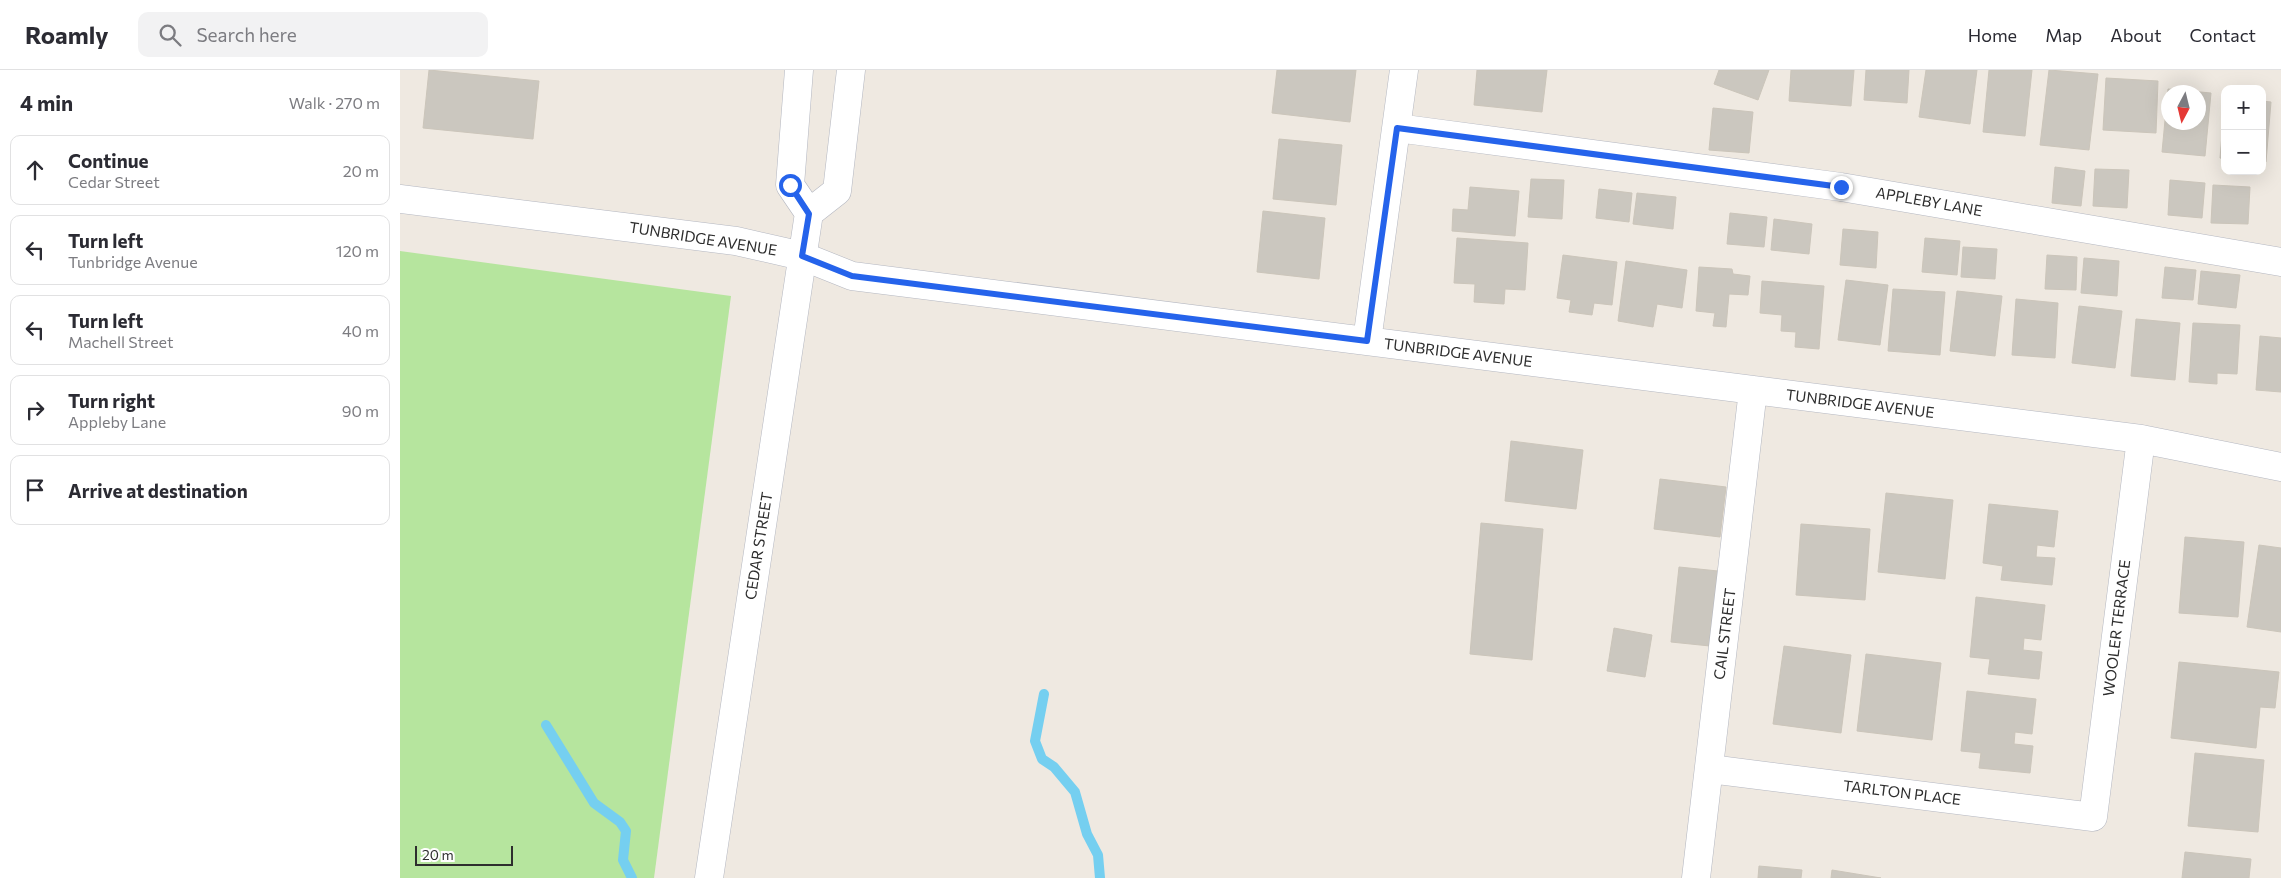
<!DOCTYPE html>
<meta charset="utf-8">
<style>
:root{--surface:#fff;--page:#f2f2f3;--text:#2b2b33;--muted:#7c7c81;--line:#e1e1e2}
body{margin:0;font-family:Commissioner,sans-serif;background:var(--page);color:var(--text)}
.controls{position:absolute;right:15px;top:15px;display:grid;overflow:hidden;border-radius:10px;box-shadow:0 5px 20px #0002}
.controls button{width:45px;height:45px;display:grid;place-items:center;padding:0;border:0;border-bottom:1px solid var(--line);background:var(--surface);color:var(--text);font:25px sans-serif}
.compass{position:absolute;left:1761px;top:15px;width:45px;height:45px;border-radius:50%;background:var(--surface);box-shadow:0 5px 20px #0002;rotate:187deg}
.scale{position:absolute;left:15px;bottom:12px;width:98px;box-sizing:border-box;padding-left:5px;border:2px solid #2e2e2e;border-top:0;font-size:14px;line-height:18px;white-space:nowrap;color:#2e2e2e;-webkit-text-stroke:4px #fff;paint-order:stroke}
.stop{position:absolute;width:15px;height:15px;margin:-11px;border:4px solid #2563eb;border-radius:50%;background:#fff}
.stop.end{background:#2563eb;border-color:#fff;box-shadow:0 1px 5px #0008}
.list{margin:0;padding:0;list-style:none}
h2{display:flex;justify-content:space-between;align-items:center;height:65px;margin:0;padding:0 20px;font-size:21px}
h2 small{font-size:16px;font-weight:400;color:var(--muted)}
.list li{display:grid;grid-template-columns:32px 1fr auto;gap:15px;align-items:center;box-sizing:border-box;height:70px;margin:0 10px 10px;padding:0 10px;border:1px solid var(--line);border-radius:10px}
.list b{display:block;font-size:19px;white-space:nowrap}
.list p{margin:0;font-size:16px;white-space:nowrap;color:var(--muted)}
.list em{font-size:16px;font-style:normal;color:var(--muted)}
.icon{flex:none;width:28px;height:28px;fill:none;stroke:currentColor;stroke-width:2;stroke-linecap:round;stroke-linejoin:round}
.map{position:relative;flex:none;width:1881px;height:808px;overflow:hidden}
header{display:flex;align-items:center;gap:30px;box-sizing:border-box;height:70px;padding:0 25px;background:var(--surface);border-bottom:1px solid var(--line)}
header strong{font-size:24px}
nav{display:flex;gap:28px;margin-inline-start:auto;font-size:18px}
.search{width:350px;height:45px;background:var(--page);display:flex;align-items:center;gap:12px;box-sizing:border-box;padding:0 18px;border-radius:10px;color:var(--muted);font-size:19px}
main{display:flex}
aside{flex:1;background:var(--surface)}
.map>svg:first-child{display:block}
.green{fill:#b6e59e}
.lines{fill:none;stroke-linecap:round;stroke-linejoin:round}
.stream{stroke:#75cff0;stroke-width:10}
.building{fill:#cbc7bf;stroke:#cbc5ba;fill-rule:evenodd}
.street-casing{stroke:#b4b7c1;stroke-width:29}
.secondary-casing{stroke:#b4b7c1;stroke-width:29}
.street{stroke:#fff;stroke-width:28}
.secondary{stroke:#fff;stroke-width:28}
.route{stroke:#2563eb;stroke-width:6}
.labels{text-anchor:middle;stroke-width:4;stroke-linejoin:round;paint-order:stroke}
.street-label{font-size:15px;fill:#2e2e2e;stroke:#fff}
</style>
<header>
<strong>Roamly</strong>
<div class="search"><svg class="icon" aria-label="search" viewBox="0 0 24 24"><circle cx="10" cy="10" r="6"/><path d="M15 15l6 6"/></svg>Search here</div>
<nav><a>Home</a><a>Map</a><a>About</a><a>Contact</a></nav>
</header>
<main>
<aside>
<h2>4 min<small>Walk · 270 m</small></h2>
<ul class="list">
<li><svg class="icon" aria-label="ahead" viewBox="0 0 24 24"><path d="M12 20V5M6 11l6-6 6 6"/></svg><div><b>Continue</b><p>Cedar Street</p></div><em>20 m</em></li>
<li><svg class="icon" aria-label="left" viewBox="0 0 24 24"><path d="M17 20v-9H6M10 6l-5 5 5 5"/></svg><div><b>Turn left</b><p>Tunbridge Avenue</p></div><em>120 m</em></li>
<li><svg class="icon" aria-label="left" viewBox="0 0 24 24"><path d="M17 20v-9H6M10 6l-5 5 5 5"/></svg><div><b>Turn left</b><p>Machell Street</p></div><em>40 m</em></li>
<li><svg class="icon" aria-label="right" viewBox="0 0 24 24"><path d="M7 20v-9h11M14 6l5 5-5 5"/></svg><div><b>Turn right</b><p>Appleby Lane</p></div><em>90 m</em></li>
<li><svg class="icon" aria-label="arrive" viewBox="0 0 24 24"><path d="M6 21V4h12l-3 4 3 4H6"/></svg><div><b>Arrive at destination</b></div></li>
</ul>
</aside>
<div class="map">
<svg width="1881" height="808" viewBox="0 0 1881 808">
<rect width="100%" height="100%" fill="#efe9e1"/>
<path class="green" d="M0 181 331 226 254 808H0Z"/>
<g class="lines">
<path class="stream" d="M644 624 635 671 642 689 654 697 675 722 687 764 698 785 700 808
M146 655 194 733 220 752 226 761 223 790 232 808"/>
</g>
<path class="building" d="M29 0 139 11 133 69 23 58Z
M877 0H956L950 52 872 43Z
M1077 0H1147L1142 42 1074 35Z
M1319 0H1369L1358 30 1314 14Z
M1391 0H1454L1451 36 1389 31Z
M1466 0H1509L1507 33 1464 30Z
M1526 0H1577L1570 54 1519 47Z
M1589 0H1632L1625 66 1583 62Z
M1649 0 1698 4 1689 80 1640 75Z
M1706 8 1758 11 1756 63 1703 60Z
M1768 19 1811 23 1805 86 1762 82ZM1768 22H1798V52H1768Z
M1825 29V89L1820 88Z
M1862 31 1871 32 1866 92H1862Z
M1313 38 1353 42 1349 83 1309 80Z
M879 69 942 75 936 135 873 129Z
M1655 97 1685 101 1681 136 1652 133Z
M1695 99 1729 100 1727 138 1693 136Z
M1131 109 1164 110 1162 149 1128 147Z
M1770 110 1805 113 1802 148 1768 145Z
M1813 115 1850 117 1848 154 1811 153Z
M1070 117 1119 121 1115 166 1052 161 1053 139 1068 140Z
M1199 119 1232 123 1229 152 1196 148Z
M1237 123 1276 127 1273 159 1233 154Z
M863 141 925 148 919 209 857 202Z
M1330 143 1367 147 1364 177 1327 174Z
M1374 149 1412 154 1409 184 1371 180Z
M1443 159 1478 162 1476 198 1440 195Z
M1057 168 1128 173 1125 220 1105 219 1104 234 1074 232 1075 214 1054 213Z
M1525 168 1560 171 1557 205 1522 202Z
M1563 177 1597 179 1595 209 1561 207Z
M1163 185 1217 192 1212 235 1194 233 1192 245 1169 242 1171 230 1157 228Z
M1647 185 1677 187 1676 220 1645 219Z
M1684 188 1719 191 1717 226 1681 223Z
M1226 191 1287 200 1282 238 1257 234 1253 257 1218 251Z
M1299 197 1332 199 1333 204 1350 206 1348 225 1329 224 1326 257 1313 256 1315 243 1296 241Z
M1765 197 1796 200 1793 230 1762 228Z
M1801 201 1840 205 1836 238 1798 234Z
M1446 210 1488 215 1480 275 1438 270Z
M1362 211 1424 216 1419 279 1395 277 1396 262 1381 261 1382 245 1360 243Z
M1493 219 1545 222 1540 285 1488 281Z
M1557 221 1602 226 1595 286 1550 281Z
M1616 229 1658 233 1655 288 1612 285Z
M1679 236 1722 241 1715 298 1672 293Z
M1736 249 1780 253 1775 310 1731 306Z
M1793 253 1840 255 1837 304 1817 303V314L1789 312Z
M1860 266 1881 268V322L1856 320Z
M1111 371 1183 380 1176 439 1105 431Z
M1260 409 1326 417 1320 467 1254 459Z
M1486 423 1553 430 1545 509 1478 502Z
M1589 434 1658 441 1654 477 1637 475 1636 487 1655 488 1652 515 1601 510 1603 496 1583 493Z
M1081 453 1143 459 1132 590 1070 584Z
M1401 454 1470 459 1465 530 1396 525Z
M1785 467 1844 472 1838 547 1779 543Z
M1859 475 1881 478V562L1847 557Z
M1279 497 1318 501 1310 576 1271 572Z
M1576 527 1645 535 1641 570 1624 568 1623 580 1642 582 1639 609 1588 604 1590 589 1570 587Z
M1214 558 1252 565 1245 607 1207 601Z
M1384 576 1451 585 1441 663 1373 654Z
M1466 584 1541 593 1532 670 1457 661Z
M1779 592 1879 602 1875 638 1860 637 1856 678 1771 668Z
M1567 621 1636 629 1632 664 1615 662 1614 674 1633 676 1630 703 1579 698 1581 683 1561 681Z
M1795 683 1864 690 1858 762 1788 756Z
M1785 782 1851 789 1849 808H1782Z
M1359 796 1402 800 1401 808H1358Z
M1432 800 1481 808H1431Z"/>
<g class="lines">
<defs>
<path id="street" d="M997 58 1441 117 1881 192
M0 129 336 171 402 186 452 206 1741 369 1881 397
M967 271 1004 0
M1310 699 1693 747 1741 369
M1296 808 1353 320"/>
<path id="secondary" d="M399 0 390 115 409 143
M309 808 409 143 437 121 451 0"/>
</defs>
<use href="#street" class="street-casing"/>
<use href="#secondary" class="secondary-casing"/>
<use href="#street" class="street"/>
<use href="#secondary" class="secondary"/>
</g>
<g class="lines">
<path class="route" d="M390 115 409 144 402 186 452 206 967 271 997 58 1441 117"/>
</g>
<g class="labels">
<g class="street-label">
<text transform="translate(1529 132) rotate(10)" y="5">APPLEBY LANE</text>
<text transform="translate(303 169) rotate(9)" y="5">TUNBRIDGE AVENUE</text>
<text transform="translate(1058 283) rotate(7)" y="5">TUNBRIDGE AVENUE</text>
<text transform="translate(1460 334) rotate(7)" y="5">TUNBRIDGE AVENUE</text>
<text transform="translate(359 476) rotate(-81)" y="5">CEDAR STREET</text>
<text transform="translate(1717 558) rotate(-83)" y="5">WOOLER TERRACE</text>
<text transform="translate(1325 564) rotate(-83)" y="5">CAIL STREET</text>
<text transform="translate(1502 723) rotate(7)" y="5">TARLTON PLACE</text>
</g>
</g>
</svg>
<div class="controls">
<button>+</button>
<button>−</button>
</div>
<svg class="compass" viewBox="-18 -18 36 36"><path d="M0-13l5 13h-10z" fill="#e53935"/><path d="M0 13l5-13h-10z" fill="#7c7c81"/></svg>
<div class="scale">20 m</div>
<div class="stop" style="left:390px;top:115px"></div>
<div class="stop end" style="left:1441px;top:117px"></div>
</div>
</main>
